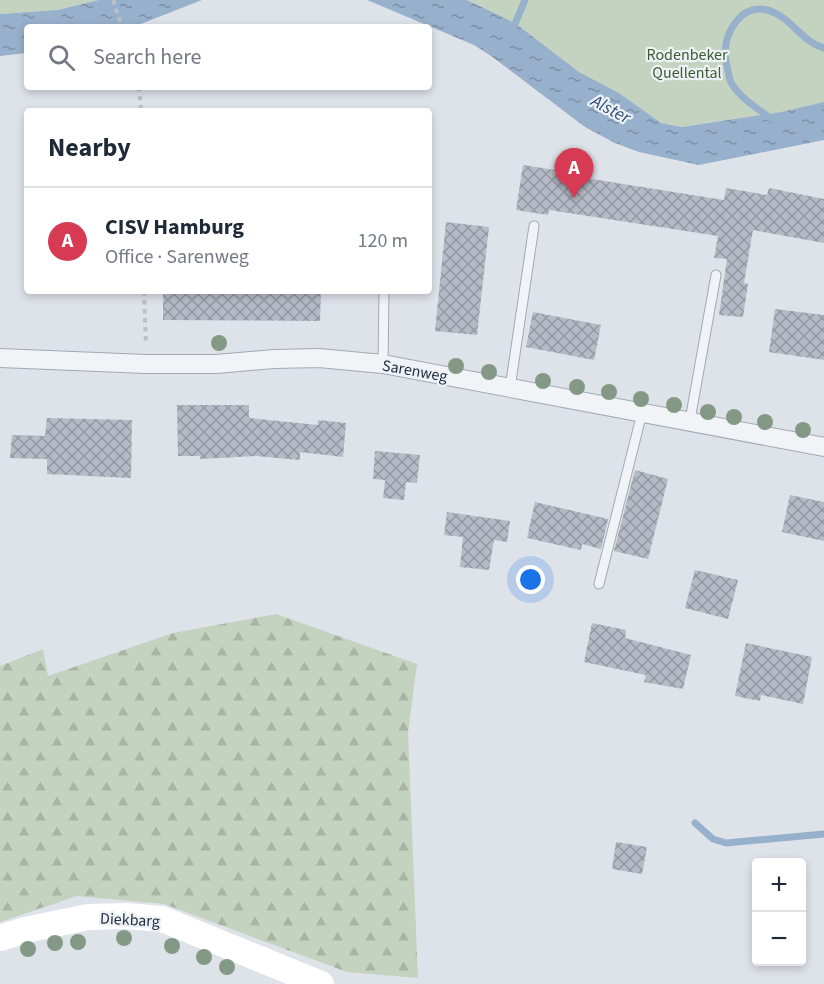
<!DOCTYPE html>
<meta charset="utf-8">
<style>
:root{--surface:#fff;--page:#f6f6f7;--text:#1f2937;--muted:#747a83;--line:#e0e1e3;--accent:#d63b53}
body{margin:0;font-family:"Source Sans 3",sans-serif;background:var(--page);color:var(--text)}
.controls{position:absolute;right:18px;bottom:18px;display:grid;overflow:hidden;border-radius:6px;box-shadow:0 3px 9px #0003}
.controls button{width:54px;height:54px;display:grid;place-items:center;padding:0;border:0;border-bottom:2px solid var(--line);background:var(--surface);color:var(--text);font:30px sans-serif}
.you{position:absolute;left:531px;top:580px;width:21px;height:21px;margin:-15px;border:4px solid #fff;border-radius:50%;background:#1a73e8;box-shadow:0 0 0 9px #1a73e833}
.badge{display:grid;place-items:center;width:39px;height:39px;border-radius:50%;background:var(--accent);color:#fff;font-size:20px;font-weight:700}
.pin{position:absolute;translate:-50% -50px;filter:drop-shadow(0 2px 3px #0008)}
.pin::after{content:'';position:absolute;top:32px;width:21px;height:18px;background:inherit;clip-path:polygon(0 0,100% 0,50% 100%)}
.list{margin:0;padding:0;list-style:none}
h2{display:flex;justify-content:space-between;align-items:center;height:78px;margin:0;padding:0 24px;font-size:26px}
h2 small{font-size:20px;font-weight:400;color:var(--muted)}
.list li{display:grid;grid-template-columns:39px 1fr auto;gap:18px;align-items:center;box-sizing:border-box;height:108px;padding:0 24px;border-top:2px solid var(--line)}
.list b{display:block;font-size:22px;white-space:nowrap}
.list p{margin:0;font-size:20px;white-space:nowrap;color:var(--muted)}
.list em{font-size:20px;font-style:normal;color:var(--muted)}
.icon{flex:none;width:33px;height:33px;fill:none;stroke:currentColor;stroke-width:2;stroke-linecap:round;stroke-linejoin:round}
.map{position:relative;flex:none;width:824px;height:984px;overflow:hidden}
.search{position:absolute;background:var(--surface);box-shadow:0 3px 9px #0003;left:24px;top:24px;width:408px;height:66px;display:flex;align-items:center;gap:15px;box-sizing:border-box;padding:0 21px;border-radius:6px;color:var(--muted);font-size:22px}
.panel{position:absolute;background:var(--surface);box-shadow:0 3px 9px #0003;left:24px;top:108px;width:408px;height:186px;border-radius:6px}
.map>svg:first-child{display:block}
.forest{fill:url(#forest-firs)}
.park{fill:#c4d3bf}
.water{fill:url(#water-ripples)}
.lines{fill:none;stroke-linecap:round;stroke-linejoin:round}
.stream{stroke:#97b0cb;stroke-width:7}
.building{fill:url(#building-cross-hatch)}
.lane-casing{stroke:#a3a9b3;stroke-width:11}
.street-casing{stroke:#a3a9b3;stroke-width:20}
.path{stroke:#bcc0c7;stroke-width:4;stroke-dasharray:4.5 4.5;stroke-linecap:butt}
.lane{stroke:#f1f3f7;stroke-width:9}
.street{stroke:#f1f3f7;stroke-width:18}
.secondary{stroke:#fff;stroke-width:26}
.tree{fill:#849985}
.labels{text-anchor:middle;stroke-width:4.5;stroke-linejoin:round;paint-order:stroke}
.park-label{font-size:16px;fill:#3b5d33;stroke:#eef1f6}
.street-label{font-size:16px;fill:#263040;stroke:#eef1f6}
.water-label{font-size:18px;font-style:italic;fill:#2e4f76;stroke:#eef1f6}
</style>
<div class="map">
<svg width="824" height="984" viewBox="0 0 824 984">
<defs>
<pattern id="forest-firs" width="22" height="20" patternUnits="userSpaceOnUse" patternTransform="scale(1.5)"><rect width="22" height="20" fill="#c4d3bf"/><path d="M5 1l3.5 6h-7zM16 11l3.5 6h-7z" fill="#a8b5a5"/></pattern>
<pattern id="water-ripples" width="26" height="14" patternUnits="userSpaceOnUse" patternTransform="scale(1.5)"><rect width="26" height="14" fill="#97b0cb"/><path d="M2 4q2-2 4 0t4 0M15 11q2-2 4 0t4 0" fill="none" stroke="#7b90a6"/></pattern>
<pattern id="building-cross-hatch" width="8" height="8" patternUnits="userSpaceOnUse" patternTransform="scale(1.5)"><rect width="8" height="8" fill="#b5bbc6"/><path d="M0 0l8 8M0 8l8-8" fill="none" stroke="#9398a2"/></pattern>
</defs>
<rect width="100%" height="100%" fill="#dee2e9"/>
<path class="forest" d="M276 614 417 664 408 733 418 978 347 972 164 904 77 896 0 922V666L43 649 48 676 173 633Z"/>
<path class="park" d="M0 0H99L57 10 0 14Z
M467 0H824V102L781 112 682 127 661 123 619 93 579 72 515 23Z"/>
<path class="water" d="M99 0H202L133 27H27V53L0 56V14L57 10Z
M367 0H467L515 23 579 72 619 93 661 123 682 127 781 112 824 102V140L699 165 639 152 615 143 585 127 491 56 474 45Z"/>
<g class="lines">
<path class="stream" d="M512 31 525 0
M773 120C759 109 741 99 732 84 729 80 729 75 728 71 727 65 725 58 725 52 726 30 742 4 767 10 791 16 801 42 824 48
M695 823 713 839 726 843 824 834"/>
</g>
<path class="building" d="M523 165 555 170 554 173 724 200 726 188 767 195 769 188 824 199V243L753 230 744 283 748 284 743 317 719 315 727 259 714 258 718 236 549 210 548 215 516 210Z
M446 222 489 227 477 335 435 331Z
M163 291H321L320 321 163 320Z
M775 309 824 315V360L769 352Z
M533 312 601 325 594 360 526 347Z
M177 405H249V418L318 425V420L346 423 343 457 300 452V460L256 456 200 459V456H178Z
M47 418 132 420 131 478 47 474V459L10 458 12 435 45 436Z
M375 451 420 455 417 483 406 482 404 500 383 498 385 480 373 479Z
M635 470 668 479 648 559 614 551Z
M790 495 824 502V541L782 532Z
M535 502 608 519 601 549 582 544 581 550 527 538Z
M447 512 510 521 507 542 494 540 489 570 460 567 463 537 444 535Z
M695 570 738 580 728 619 685 608Z
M592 623 626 630 625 638 691 655 683 689 644 682 646 675 584 662Z
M746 643 812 657 803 704 761 695 760 701 735 696Z
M616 842 647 847 642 874 612 869Z"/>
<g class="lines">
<defs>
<path id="lane" d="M383 364 384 291
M510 388 534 226
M690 420 716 275
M599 584 642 413"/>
<path id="street" d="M0 358 146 364H216L274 359 319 358 383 364 824 447"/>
</defs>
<use href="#lane" class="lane-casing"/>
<use href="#street" class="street-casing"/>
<path class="path" d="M113 0 122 27
M139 87 141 111
M144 291 146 345"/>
<use href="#lane" class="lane"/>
<use href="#street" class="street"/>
<path class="secondary" d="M0 938 25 930 88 917 126 916 162 919 321 984"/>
</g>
<g class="tree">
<circle cx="219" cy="343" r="8"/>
<circle cx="456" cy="366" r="8"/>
<circle cx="489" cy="372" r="8"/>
<circle cx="543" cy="381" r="8"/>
<circle cx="577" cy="387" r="8"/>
<circle cx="609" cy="392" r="8"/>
<circle cx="641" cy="399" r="8"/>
<circle cx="674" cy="405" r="8"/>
<circle cx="708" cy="412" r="8"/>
<circle cx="734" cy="417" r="8"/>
<circle cx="765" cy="422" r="8"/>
<circle cx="803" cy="430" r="8"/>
<circle cx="124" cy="938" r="8"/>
<circle cx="78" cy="942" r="8"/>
<circle cx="55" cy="943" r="8"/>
<circle cx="172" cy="946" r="8"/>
<circle cx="28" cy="949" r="8"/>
<circle cx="204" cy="957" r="8"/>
<circle cx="227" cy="967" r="8"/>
</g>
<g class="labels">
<g class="park-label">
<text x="687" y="60">Rodenbeker<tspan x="687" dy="18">Quellental</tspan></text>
</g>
<g class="street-label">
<text transform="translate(415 370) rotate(10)" y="6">Sarenweg</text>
<text transform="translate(130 919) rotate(3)" y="6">Diekbarg</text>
</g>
<g class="water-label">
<text transform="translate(611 109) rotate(28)" y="6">Alster</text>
</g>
</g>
</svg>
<div class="controls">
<button>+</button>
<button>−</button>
</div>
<div class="you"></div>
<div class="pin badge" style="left:574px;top:198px">A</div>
<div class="search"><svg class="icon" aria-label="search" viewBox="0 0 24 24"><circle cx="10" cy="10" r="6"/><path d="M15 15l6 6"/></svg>Search here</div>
<section class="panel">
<h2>Nearby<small></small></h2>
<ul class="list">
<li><span class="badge">A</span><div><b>CISV Hamburg</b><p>Office · Sarenweg</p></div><em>120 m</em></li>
</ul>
</section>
</div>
